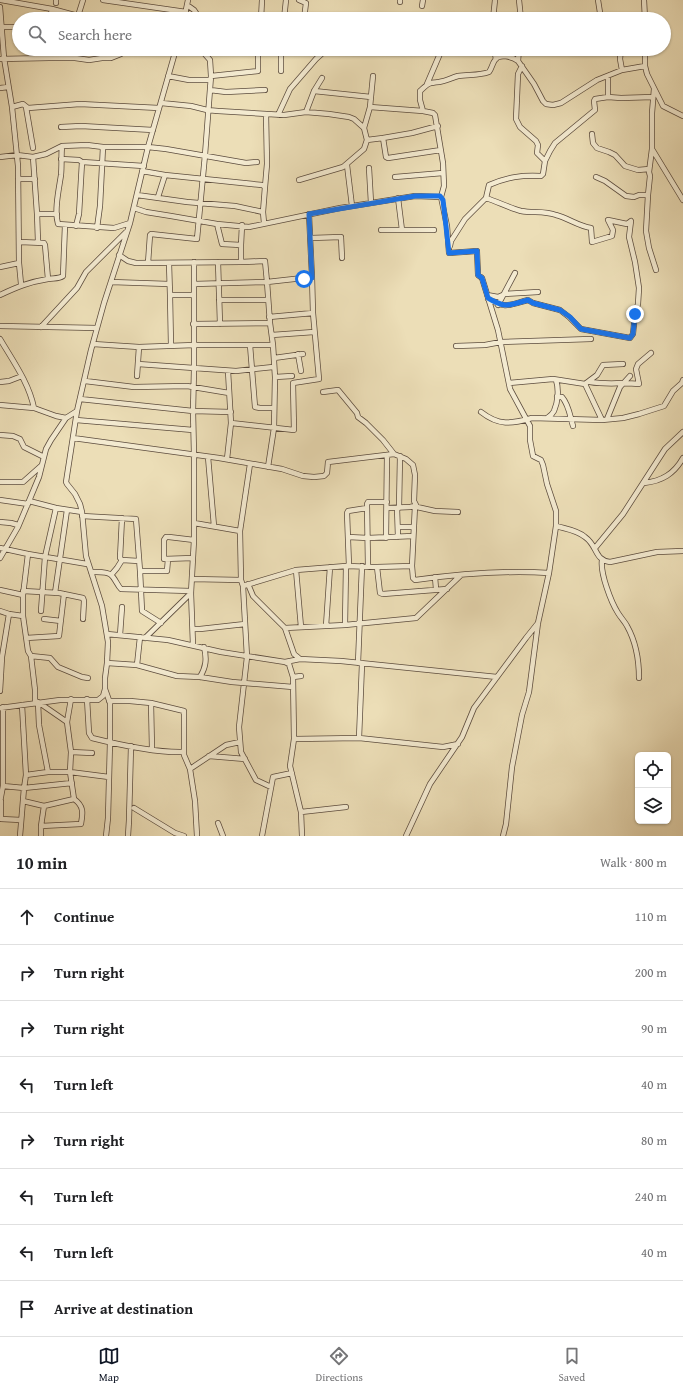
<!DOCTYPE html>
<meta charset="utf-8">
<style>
:root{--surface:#fff;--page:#f6f6f6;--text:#202124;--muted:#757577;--line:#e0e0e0;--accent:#111827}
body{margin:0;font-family:"Gentium Book Plus",serif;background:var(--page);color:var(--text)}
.controls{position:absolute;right:12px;bottom:12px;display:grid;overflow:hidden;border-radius:6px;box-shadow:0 1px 3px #0004}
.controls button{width:36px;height:36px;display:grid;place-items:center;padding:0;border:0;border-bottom:1px solid var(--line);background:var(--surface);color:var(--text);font:20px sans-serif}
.stop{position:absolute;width:12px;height:12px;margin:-9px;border:3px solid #1a73e8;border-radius:50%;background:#fff}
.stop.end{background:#1a73e8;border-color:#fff;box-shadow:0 1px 4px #0008}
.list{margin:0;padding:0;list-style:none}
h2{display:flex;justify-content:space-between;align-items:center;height:52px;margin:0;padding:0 16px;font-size:17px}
h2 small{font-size:13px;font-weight:400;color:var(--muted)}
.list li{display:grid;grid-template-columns:26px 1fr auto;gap:12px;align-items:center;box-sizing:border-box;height:56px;padding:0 16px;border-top:1px solid var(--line)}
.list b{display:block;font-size:15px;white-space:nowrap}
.list em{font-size:13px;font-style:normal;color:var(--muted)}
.icon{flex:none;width:22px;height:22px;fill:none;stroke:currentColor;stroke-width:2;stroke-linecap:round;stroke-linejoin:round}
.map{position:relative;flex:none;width:683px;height:836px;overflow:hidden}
.search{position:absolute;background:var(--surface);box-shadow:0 1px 3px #0004;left:12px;right:12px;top:12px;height:44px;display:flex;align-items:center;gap:10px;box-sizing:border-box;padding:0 14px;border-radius:22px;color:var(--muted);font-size:15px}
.sheet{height:500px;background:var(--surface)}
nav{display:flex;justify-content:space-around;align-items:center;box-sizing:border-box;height:56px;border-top:1px solid var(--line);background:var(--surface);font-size:11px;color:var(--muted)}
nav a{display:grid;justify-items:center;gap:2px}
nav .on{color:var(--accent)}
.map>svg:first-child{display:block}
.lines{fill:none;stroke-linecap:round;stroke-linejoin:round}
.minor-casing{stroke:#5c4c3e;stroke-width:6}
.minor{stroke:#f3ead0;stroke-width:4.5}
.route{stroke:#1a73e8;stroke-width:5}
</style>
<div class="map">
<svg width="683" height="836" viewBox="0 0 683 836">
<rect width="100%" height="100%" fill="#ecdeb7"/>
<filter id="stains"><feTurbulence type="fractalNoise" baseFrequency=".005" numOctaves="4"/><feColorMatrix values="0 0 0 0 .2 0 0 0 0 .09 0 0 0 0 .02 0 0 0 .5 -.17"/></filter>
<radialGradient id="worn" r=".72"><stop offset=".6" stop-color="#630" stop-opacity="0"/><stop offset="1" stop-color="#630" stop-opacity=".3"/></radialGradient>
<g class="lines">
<defs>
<path id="minor" d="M1 0 52 9
M103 0 186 12
M299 0 306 3 304 19
M519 0 521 19
M598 0 601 19
M644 0 645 19
M400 2V0
M56 3V0
M187 5 194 10 200 19
M422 6 423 0
M0 7 4 58 12 107 18 166 19 263 21 284
M78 16 93 19
M50 19 52 9 78 16 83 0
M184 19 188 0
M232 19V17H247
M261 19 262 0
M284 19 286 0
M493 19 495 0
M625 19H645
M0 27H19
M49 49V58
M494 49 496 59
M621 49 620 59 622 70
M645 49V66L647 74 663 106 683 116
M107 50V49
M0 59 49 58H75L89 60 102 58H111L121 54
M518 61 519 49
M522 66 518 74 516 119 520 127 536 141 538 145 537 153 545 161
M281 71V49
M168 76 189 80H210
M211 76 258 71V49
M427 84 442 49
M0 88 8 87
M654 89 652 113V149L683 200
M210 90 226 92 265 90
M314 91 371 97
M608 97 621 98 653 97
M161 103 191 106 207 110 218 111 284 115 306 112 329 114 349 117 354 119 364 128 367 140
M12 107 23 104 28 108 80 104 159 108
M26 107 33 148
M370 107 373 76
M423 111 420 100V91C429 83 428 83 439 82 446 81 451 78 458 76 468 74 478 76 489 72 492 68 492 64 495 60 499 53 513 57 518 61L534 84 543 101 546 104 553 105 561 103 597 80 622 70 645 66
M306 112 314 91 322 78
M278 115 290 89 316 59 327 49
M438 126 412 133 383 138 386 157 388 158 441 150
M61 127 81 126 153 130
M364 128 370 107 423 111 433 113 435 115 443 163 444 186 441 197 447 226 449 253 477 251 478 275 482 278 498 330 510 389 530 426V440L533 456 541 460 543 465 547 484 556 511V526L549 573 538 623 529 692 522 715 512 767 506 824 503 836
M592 134 593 143 597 148 609 152 615 155 625 166 638 170 649 169
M62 146C61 156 62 165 61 175 59 189 54 210 58 224L114 228 130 223
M652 149 649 172 650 176 648 195 646 231 649 248 656 270
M0 157 17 155 33 157 46 154 62 146 87 145 103 147H148L166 149 246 163 257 162
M33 157 37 214H57
M61 159 79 160 82 162 79 214 76 226
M82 162 144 166
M347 165 352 206
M369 168 371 203
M142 171 165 175
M395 177 443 173
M596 177 605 181 626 196 634 197 639 195H648
M18 179H35
M299 180 343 167 364 149 367 140 383 138
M265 187 267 164 266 114
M137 195 187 202 235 206 263 212 264 223
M158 197 165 175 262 185 265 187 263 212
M398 198 402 230
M486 198C498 202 510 208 521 211 533 213 545 211 556 215 568 218 578 226 591 228L592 242 612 236 613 230 608 220 627 224 631 221 629 237 635 262 639 288 638 304 635 314 633 334 630 338 581 329 569 317 560 310 533 303 528 300C509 305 506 309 488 299
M134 208 146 212 171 216 217 224 249 227 340 208 415 196 441 197
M37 213 38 242
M309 214 312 277
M217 224 222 244 241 245
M97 228 100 206 103 147
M381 230H434
M311 238 341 237 342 258
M20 242 44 243 45 245 48 279
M450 246 451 241 465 219 486 198 489 185C508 177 521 175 541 176L543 174 545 161 550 151 555 143 595 110 594 101 595 99 608 97V76
M119 255 128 261 136 263 241 262
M218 262 220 324
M148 263 150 235 151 234 197 239 205 155 211 76 210 60 203 52V49
M169 263 170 295
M0 267 19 263
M111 282 169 284
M0 295C17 287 29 282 48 279 53 278 59 279 63 276L65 225
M487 295 498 297 505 294 538 292
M219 300H268
M498 305 515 273
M269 317 313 313
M270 323 273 345 275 377 292 376
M193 324 270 323 267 282 194 284
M0 326 97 328
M41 327 77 288 86 272 126 232
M272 335 314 332
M0 339C13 361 29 383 34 408
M93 344 139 347 195 345H273
M250 345 255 407 260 408H274
M171 346 170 295H194
M456 346 485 345 501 342 591 339
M298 354 301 371
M274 358 303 354
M138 364 236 371 273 367
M137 376 139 347
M85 381 134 387 187 386 229 393
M0 382 9 381 22 376
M590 382C607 385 622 382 639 384L636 369 638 364 651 353
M509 383 553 379 585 384 597 375 603 365 623 364
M585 384 602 420
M323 392 338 390 357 413 358 417 366 423 383 440 394 454 406 459 413 465 415 475 414 501 417 507 435 511 458 512
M557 396 559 397H562C569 405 570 416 573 426
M80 399 193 411 231 412
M0 405 34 408 56 416 66 418
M481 412C499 426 511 424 532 418L602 420 623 418 639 414 664 406 673 391 682 383 683 380
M547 418C550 416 552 415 554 411 558 402 559 389 556 380
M607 419 620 387 630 376
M76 420 193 430
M231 423 294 430 293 383 319 379 313 313 312 277 267 282 265 261 241 262V245L242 225
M0 435 13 436 20 439 24 447 44 457
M73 438 219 458 282 469 303 476 314 477 324 476 327 473 328 462 394 454
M208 457 214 526
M227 459 231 423 228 371
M250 464 240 531 241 580 243 586 247 657 239 727 241 752 256 780 271 787
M268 467 274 428 275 377
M0 482H23L41 466
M644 483C662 481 674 474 683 458
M0 500 28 504
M29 501 56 508 82 512
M397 508 398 537
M399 508 400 456
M82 516 136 519 140 571
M122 518 120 558 122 560 139 561
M0 522 11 523 18 525
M194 523 240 531
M556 526C566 529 577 530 585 537 598 546 594 560 610 562L657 552 683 551
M398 527H414
M348 537 368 538 413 536
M386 538 387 455
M0 548 28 554 23 595V616L28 651 31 656 35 690V702
M595 548 623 514 665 449 683 432
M28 554 87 564
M0 558 18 527 29 501 39 477 46 449 51 440 66 418 77 411
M193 558 164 559V540L166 537H169L194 540
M602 560C600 573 611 602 618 613 621 618 625 622 627 626 636 642 639 660 639 678
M349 566 347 513 348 511 367 508
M412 566 413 578 415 580C459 574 505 570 549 573
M368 567 367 504 368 502H387
M377 567 380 593 383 594 447 589
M296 570 301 627
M91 572C96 572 107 571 111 575 115 578 117 585 121 589L191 591
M111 575 117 568 122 560
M435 577 436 589
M192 579 241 580
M248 584 253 596 285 628 294 654 300 659
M243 586 296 570 346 566 377 567 412 566 415 506 410 507 387 508
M0 590 23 595
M23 591 59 593 83 598 84 601 83 619
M55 593 67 510
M0 611 9 614 2 657 0 691
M41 611 45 557 56 508
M9 614 23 616
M44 619 61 621
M161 623 142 611 140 571H167L168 559
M345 625 346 566
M326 626 330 567
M285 628 345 625 416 618 461 575
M193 629H200L245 624
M107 634 168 640 221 652 285 662 289 664 293 677 294 739 290 766 301 812 302 836
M120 635 122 607
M140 637 137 665 177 676 200 677 232 682 293 687
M26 638 59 636 64 594
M145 638 191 593
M193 645 191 593 194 540V454L193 411 194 369V262
M31 656 50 658 58 667 82 677 88 678
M285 662 300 659 341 661 497 677
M107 663 137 665
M358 663 362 566
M200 677C206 667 207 659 204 647
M293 677 301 676
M87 699 89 733 92 738C120 745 155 753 184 752
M109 701H130L151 703 184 711V755L190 769 195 801 197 836
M38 702 39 725 48 772
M38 702 67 722
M151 703 152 749
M22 705 26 775 24 788 72 783
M3 707V786L24 788 20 836
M0 708 60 700H98L103 696 105 689
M359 738 362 664
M294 739 359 738 443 747 458 744
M71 752 92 753
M209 756 245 759
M190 769 226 745 240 742
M26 775 48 772H70L109 777
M1 801V819L21 820
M23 801 44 806
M0 802 3 786
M134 808 175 833 184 836
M301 812 346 807
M218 823 223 836
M41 826 81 824C83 813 84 806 74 799
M41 836V826L44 806 74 799 70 772 71 752 67 722 71 699
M106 836 108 818 110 742V703L105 689V678L107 663 108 642 102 606 86 556 82 512 80 504 75 494 67 484 66 482 77 411 91 350 104 303 130 223 148 147 176 49
M128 836 129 820 131 746
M262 836 273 777 292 773
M406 836 430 784 462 737 474 708 526 638 538 623"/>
</defs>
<use href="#minor" class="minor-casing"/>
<use href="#minor" class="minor"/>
</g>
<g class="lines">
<path class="route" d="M304 279 312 278 309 214 415 196H440L443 200 449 253 477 251 478 275 482 278 488 298C506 309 509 305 528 300L533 303 560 310 570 317 581 329 630 338 633 334 635 314"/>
</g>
<rect width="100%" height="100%" filter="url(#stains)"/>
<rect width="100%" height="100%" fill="url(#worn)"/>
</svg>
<div class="controls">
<button><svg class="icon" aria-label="locate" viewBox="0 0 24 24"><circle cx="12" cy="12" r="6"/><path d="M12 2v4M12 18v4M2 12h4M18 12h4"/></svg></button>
<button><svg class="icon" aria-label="layers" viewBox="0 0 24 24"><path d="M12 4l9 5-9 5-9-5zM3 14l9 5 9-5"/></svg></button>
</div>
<div class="stop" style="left:304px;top:279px"></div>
<div class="stop end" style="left:635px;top:314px"></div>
<div class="search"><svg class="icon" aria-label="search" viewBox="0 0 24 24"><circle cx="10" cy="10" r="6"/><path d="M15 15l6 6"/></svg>Search here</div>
</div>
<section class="sheet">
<h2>10 min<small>Walk · 800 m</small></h2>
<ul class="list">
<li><svg class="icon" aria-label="ahead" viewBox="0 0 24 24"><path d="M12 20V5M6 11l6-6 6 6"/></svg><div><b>Continue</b></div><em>110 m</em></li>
<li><svg class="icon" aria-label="right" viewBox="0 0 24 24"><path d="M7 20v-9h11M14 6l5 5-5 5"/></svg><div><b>Turn right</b></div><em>200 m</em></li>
<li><svg class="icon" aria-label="right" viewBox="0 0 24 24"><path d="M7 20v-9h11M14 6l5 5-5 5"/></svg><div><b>Turn right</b></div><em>90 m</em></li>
<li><svg class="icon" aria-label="left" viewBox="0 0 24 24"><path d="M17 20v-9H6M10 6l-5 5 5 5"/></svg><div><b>Turn left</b></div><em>40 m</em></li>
<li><svg class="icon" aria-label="right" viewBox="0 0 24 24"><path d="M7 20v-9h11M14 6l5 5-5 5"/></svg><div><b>Turn right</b></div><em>80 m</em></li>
<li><svg class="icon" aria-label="left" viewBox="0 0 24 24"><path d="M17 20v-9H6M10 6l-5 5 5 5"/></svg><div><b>Turn left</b></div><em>240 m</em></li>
<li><svg class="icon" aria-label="left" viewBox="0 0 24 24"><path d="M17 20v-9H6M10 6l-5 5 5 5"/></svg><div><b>Turn left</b></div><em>40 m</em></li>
<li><svg class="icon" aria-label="arrive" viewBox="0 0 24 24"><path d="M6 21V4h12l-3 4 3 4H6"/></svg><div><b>Arrive at destination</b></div></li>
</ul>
</section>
<nav>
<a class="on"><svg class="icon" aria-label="map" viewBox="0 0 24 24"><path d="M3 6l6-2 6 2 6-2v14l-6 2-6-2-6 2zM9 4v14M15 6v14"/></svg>Map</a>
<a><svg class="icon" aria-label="directions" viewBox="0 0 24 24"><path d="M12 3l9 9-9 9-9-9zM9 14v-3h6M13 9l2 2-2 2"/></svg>Directions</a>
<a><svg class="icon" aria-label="saved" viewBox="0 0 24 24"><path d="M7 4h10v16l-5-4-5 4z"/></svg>Saved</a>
</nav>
